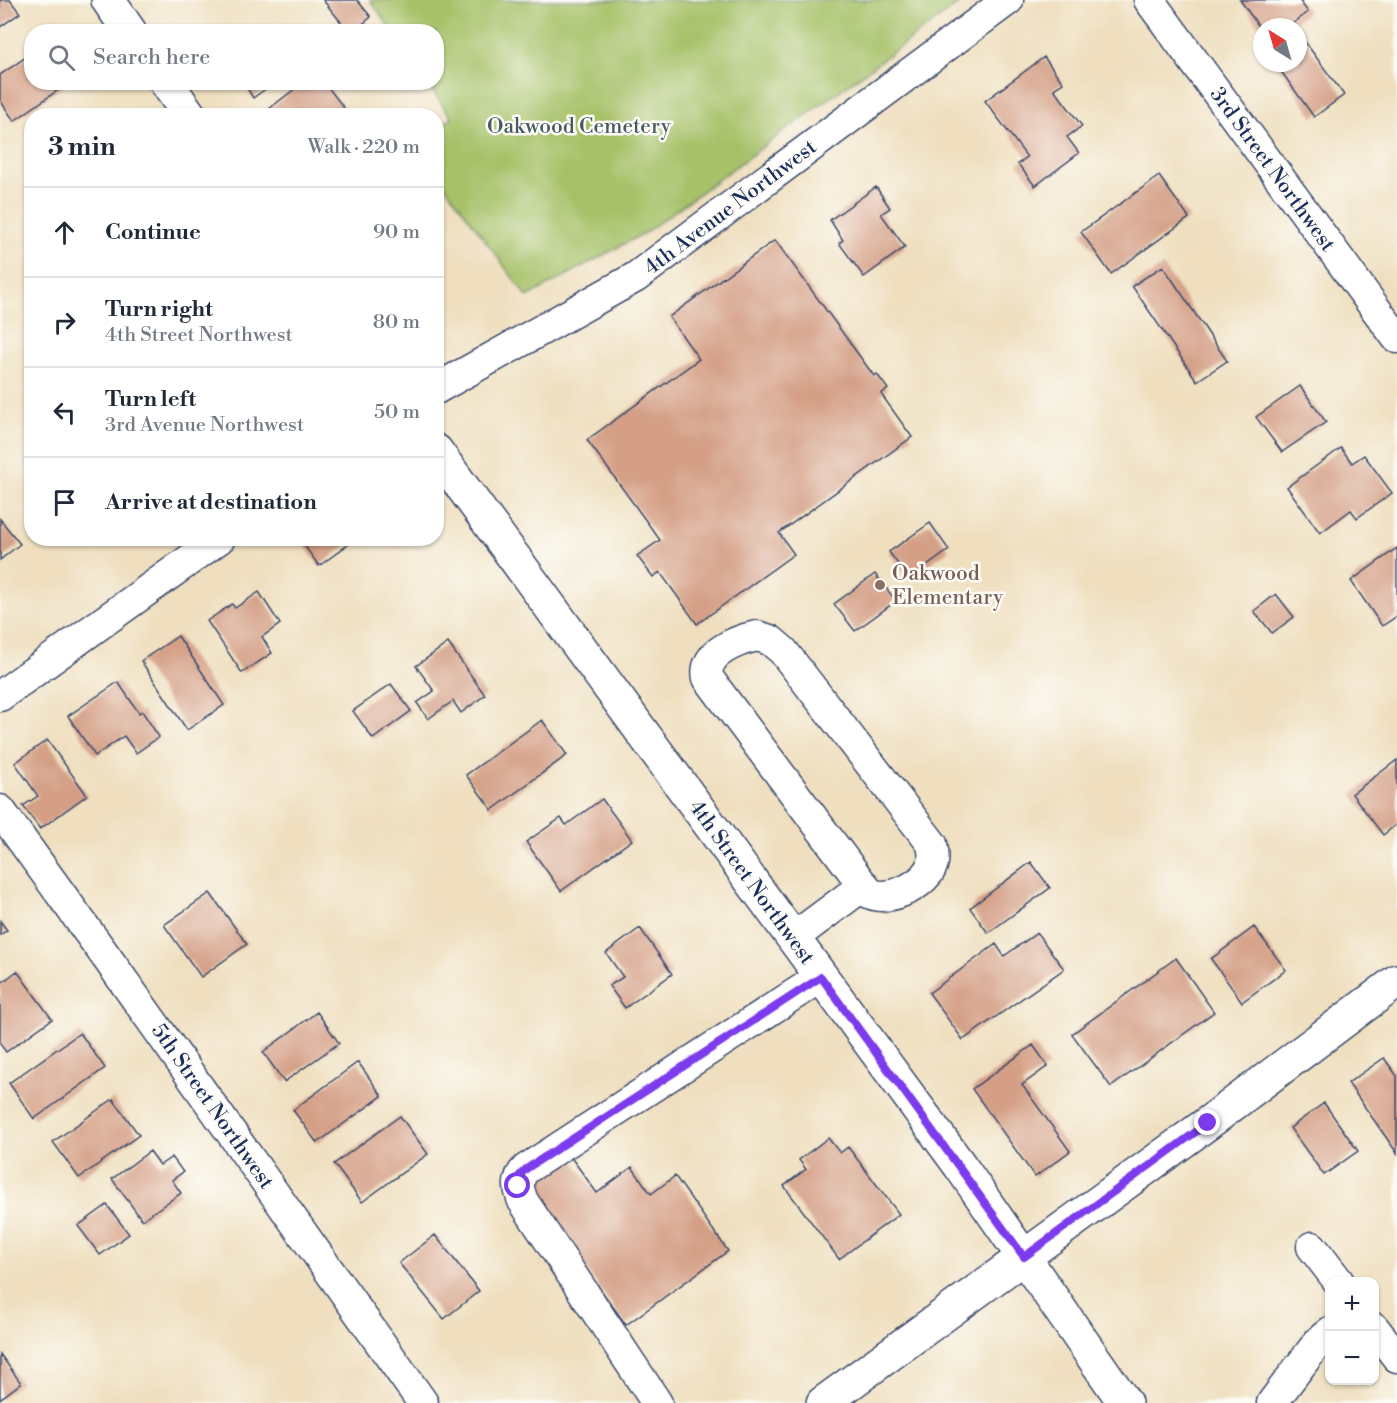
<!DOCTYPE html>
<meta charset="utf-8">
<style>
:root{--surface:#fff;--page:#f2f2f3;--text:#1f2937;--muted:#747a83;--line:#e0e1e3}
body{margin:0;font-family:"Libre Bodoni",serif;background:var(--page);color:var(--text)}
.controls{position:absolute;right:18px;bottom:18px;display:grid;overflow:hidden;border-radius:12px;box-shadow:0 2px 4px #0004}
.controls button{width:54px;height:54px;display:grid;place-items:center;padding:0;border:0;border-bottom:2px solid var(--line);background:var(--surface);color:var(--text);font:30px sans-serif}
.compass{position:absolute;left:1253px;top:18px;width:54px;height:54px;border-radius:50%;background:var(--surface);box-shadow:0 2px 4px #0004;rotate:323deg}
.stop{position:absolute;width:18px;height:18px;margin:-14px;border:4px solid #7c3aed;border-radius:50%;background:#fff}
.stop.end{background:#7c3aed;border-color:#fff;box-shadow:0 2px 6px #0008}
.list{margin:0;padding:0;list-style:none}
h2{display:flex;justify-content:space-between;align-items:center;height:78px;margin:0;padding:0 24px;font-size:26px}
h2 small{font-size:20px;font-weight:400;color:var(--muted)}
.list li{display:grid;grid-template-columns:39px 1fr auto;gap:18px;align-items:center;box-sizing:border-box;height:90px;padding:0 24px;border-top:2px solid var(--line)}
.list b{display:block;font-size:22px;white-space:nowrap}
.list p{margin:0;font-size:20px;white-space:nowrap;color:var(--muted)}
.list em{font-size:20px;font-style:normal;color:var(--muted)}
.icon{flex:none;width:33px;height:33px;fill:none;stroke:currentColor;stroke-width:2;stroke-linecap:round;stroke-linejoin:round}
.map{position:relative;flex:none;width:1397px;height:1403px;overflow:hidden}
.search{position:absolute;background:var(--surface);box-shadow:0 2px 4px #0004;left:24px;top:24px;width:420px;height:66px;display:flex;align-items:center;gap:15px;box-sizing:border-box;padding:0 21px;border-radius:24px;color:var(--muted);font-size:22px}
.panel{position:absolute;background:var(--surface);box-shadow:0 2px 4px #0004;left:24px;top:108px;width:420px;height:438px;border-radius:24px}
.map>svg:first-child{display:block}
.green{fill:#a6c167;stroke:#607862;stroke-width:1.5}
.building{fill:#d49f85}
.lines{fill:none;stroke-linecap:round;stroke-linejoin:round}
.minor-casing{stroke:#3b496d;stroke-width:33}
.major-casing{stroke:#3b496d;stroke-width:36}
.minor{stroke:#fff;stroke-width:30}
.major{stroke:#fff;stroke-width:33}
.route{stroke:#7c3aed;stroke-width:8}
.education-dot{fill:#8d6e63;stroke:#fdfcf7;stroke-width:2}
.labels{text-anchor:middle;stroke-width:5;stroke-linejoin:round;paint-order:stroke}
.park-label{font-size:21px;fill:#455b61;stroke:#fdfcf7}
.street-label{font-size:21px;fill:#1b2f5e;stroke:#fdfcf7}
.education-label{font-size:21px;fill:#785e54;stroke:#fdfcf7;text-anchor:start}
</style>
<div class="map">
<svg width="1397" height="1403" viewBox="0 0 1397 1403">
<rect width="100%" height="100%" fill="#fdfcf7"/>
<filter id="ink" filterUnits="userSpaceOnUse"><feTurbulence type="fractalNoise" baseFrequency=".0167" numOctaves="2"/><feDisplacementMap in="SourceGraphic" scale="12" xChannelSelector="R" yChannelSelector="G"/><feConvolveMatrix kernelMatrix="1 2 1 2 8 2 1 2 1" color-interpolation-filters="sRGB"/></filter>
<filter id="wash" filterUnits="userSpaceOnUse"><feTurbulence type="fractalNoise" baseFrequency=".008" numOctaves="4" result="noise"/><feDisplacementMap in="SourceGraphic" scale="24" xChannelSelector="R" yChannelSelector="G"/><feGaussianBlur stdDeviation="1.35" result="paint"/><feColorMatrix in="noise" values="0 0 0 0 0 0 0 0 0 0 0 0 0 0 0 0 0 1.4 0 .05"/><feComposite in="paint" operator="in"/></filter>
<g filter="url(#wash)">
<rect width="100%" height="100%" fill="#efdfbf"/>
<path class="green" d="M370 0H964L646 232 527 297 437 175V128L452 118 427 83 436 82V32L392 31Z"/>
<g id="blocks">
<path class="building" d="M0 0H10L20 13 0 27Z
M323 0H357L371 17 353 32H349Z
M1240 0H1299L1308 12 1288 27H1262V31Z
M1305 42 1344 95 1314 117 1275 63H1298V47Z
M32 53V82H57L61 88 14 121 0 100V75Z
M1044 57 1063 83 1054 89 1082 126 1067 137 1079 153 1035 186 1018 164 1027 157 985 101Z
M243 82H275L253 98Z
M304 82H324L344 108 334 116H276L270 108Z
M1159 176 1189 218 1111 274 1081 232Z
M876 187 890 208 881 214 905 247 864 277 839 243 843 240 830 220Z
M775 240 874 376 877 374 888 389 881 394 912 437 779 533 794 554 697 624 660 572 653 577 637 556 660 540 587 440 699 359 669 317Z
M1163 266 1227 361 1197 381 1132 286Z
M1300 386 1326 422 1282 452 1256 417Z
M1341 448 1352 463 1364 455 1392 493 1357 518 1351 510 1320 533 1287 487Z
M0 519 20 544 0 560Z
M930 523 949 550 909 579 889 552Z
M299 538H357L319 566Z
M1397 548V616L1382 626 1351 581Z
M875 574 896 601 855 631 834 604Z
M259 592 280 624 262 637 272 653 242 673 207 621 232 604 235 608Z
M1276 594 1294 617 1272 633 1254 611Z
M178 636 224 705 187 730 141 661Z
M448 643 485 695 461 713 453 701 428 719 417 703 434 691 416 666Z
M118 682 139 713 142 711 159 737 136 753 124 736 95 756 68 716Z
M391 684 411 711 373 739 353 711Z
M542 720 567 755 492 810 466 775Z
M47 740 87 795 40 829 23 806 38 796 15 763Z
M1397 760V824L1383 835 1352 794Z
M602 799 632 840 561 891 526 842 561 818 566 825Z
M1031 862 1050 888 988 933 970 908Z
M210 893 247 944 201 977 164 925Z
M0 921 7 930 0 935Z
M1254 927 1286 970 1242 1002 1211 959Z
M640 928 672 974 625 1008 609 986 623 977 606 953Z
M1037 933 1064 969 963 1040 929 993 996 944 1004 956Z
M1176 958 1214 1012 1111 1087 1072 1034Z
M17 971 52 1019 6 1052 0 1044V984Z
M317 1012 339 1043 284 1082 263 1052Z
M80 1033 105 1068 34 1119 9 1083Z
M1033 1045 1048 1066 1022 1085 1070 1151 1035 1177 972 1089Z
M1384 1058 1397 1076V1153L1348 1083Z
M358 1062 382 1096 317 1143 293 1110Z
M113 1099 139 1135 79 1178 53 1142Z
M1324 1103 1358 1151 1324 1175 1290 1128Z
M400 1116 428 1154 362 1202 334 1164Z
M828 1138 840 1153 848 1147 899 1214 839 1259 784 1186 806 1169 799 1160Z
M150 1151 160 1165 172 1157 183 1172 172 1180 181 1193 142 1220 112 1179Z
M570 1156 597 1193 632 1167 651 1194 675 1176 728 1251 626 1325 527 1187Z
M107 1205 129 1234 100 1255 78 1226Z
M435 1235 479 1291 444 1319 399 1263Z
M0 1354 21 1383 0 1399Z"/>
</g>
</g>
<g filter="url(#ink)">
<use href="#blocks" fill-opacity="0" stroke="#3b496d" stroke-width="1.5"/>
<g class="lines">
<defs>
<path id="minor" d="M1149 0 1397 338
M436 389 636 277 1008 0
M757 636 770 640 783 651 932 844C934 854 935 863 929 872 917 888 888 902 869 893L708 678C702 653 738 640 757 636Z
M0 696 220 538
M0 810 110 962 423 1403
M793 938 864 885
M1312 1247 1339 1282
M1374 1328 1397 1357
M657 1403 523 1201C518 1188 516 1179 526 1169L821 977
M1272 1403 1319 1341 1330 1332"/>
<path id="major" d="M108 0 130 32
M166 82 190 116
M436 451 961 1167 1125 1403
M823 1403 1208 1123 1397 981"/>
</defs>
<use href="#minor" class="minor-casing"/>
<use href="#major" class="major-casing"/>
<use href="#minor" class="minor"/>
<use href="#major" class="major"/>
</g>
</g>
<g class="lines" filter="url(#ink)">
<path class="route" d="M518 1186 520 1175 526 1169 821 977 1024 1257 1208 1123"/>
</g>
<circle class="education-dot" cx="880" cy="585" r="6"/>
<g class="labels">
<g class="park-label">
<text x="579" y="133">Oakwood Cemetery</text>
</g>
<g class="street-label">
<text transform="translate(1273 169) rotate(54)" y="7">3rd Street Northwest</text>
<text transform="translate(730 207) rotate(-37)" y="7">4th Avenue Northwest</text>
<text transform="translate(752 882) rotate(54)" y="7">4th Street Northwest</text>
<text transform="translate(213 1106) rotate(55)" y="7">5th Street Northwest</text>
</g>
<g class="education-label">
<text x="892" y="580">Oakwood<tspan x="892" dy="24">Elementary</tspan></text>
</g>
</g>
</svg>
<div class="controls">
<button>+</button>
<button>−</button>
</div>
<svg class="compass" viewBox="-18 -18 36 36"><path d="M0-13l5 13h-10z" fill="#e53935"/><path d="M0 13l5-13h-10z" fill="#747a83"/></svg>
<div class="stop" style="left:518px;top:1186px"></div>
<div class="stop end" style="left:1208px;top:1123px"></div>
<div class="search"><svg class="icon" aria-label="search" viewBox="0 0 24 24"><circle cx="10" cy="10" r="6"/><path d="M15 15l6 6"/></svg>Search here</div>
<section class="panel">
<h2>3 min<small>Walk · 220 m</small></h2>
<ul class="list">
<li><svg class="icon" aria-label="ahead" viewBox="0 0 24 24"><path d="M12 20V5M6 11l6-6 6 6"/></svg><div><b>Continue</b></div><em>90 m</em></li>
<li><svg class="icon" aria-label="right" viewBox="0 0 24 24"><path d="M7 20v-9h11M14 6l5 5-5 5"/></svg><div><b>Turn right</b><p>4th Street Northwest</p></div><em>80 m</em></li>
<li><svg class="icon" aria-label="left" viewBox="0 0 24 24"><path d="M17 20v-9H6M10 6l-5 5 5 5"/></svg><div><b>Turn left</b><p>3rd Avenue Northwest</p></div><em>50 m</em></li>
<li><svg class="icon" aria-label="arrive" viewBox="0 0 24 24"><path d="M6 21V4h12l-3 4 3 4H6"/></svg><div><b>Arrive at destination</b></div></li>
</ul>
</section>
</div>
